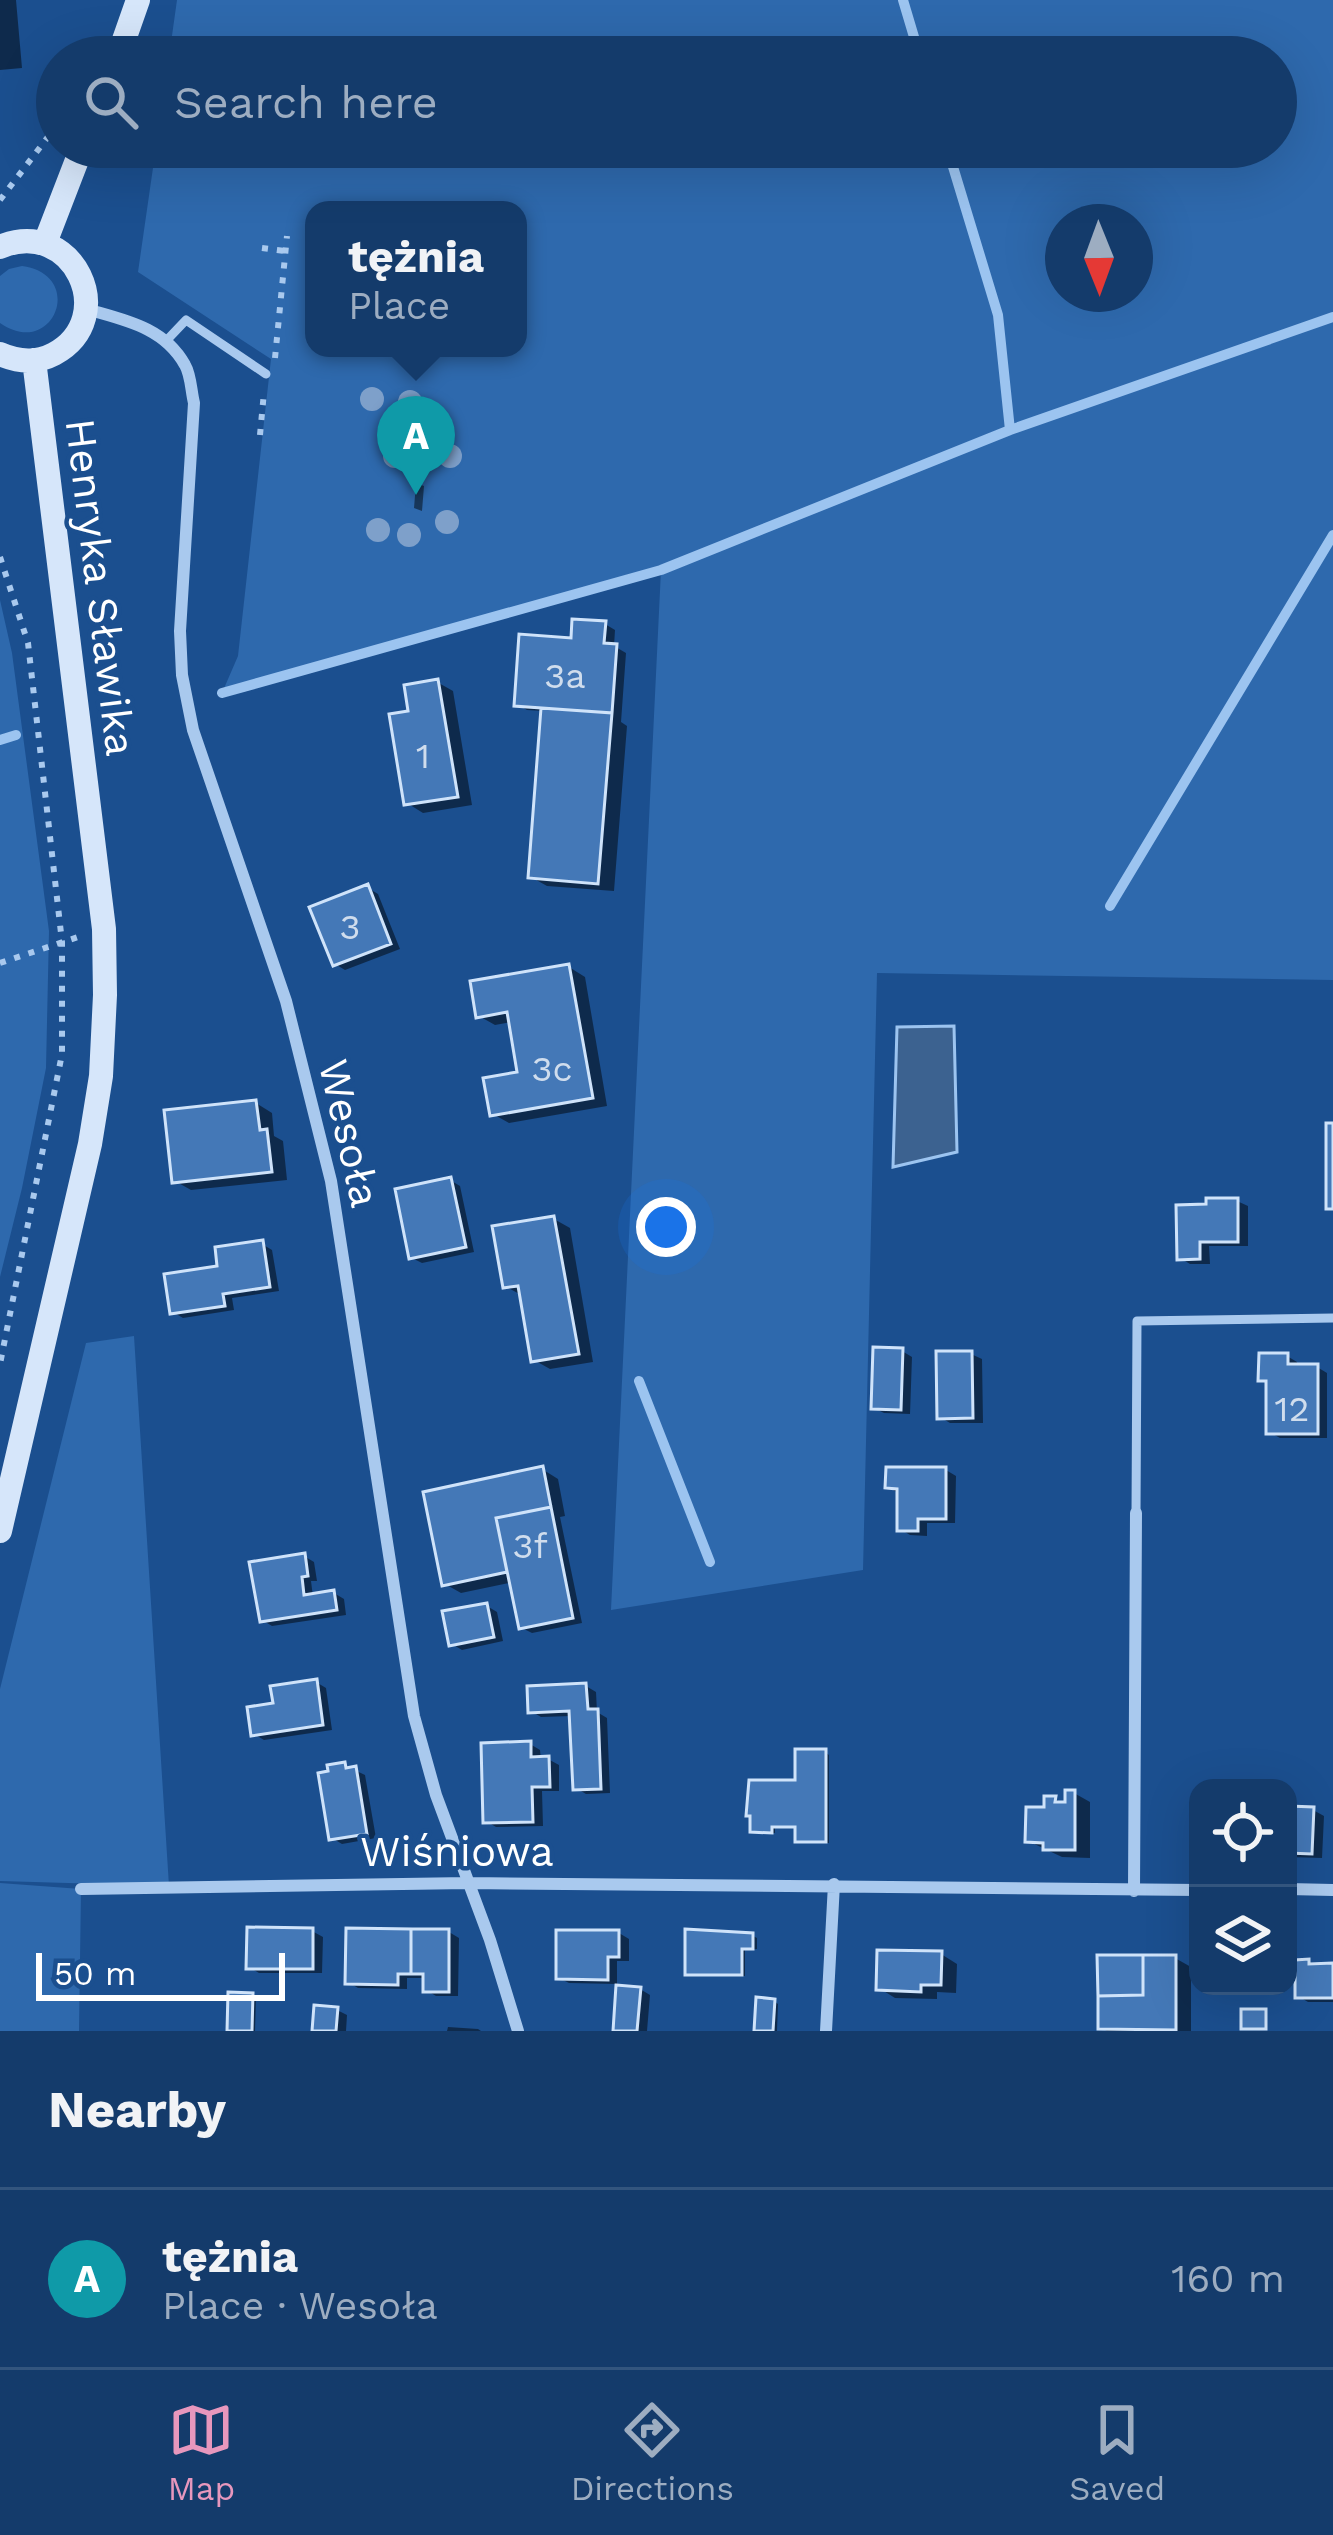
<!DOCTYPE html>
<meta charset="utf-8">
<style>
:root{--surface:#143b6b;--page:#214673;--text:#f1f3f6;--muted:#9dadc1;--line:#33557e;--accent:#e797bd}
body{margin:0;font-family:"Work Sans",sans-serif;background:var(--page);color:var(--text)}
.controls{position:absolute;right:36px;bottom:36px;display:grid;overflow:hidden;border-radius:24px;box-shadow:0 12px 48px #0002}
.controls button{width:108px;height:108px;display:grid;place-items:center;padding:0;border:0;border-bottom:3px solid var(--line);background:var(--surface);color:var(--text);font:60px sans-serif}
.compass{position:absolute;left:1045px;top:204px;width:108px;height:108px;border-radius:50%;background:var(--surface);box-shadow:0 12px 48px #0002;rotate:179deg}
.scale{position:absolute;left:36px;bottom:30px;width:249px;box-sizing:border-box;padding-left:12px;border:6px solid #fff;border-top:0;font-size:33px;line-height:42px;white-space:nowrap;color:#fff;-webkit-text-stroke:9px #1b4f8f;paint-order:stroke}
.you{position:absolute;left:666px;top:1227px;width:42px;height:42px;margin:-30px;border:9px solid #fff;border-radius:50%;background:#1a73e8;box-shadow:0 0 0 18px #1a73e833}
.badge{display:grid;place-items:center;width:78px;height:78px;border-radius:50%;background:var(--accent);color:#fff;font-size:39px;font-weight:700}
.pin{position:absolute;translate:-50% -99px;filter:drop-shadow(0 3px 6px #0008)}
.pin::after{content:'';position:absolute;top:63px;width:42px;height:36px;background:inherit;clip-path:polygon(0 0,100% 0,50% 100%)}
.popup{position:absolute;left:305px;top:201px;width:222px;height:156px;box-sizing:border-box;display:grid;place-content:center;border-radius:24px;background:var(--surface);filter:drop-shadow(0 3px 9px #0005);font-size:39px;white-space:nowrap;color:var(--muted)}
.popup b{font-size:45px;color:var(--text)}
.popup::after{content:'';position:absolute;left:50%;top:100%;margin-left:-24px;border:24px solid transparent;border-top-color:var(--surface)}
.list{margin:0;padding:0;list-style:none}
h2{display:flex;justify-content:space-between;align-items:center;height:156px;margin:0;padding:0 48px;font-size:51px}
h2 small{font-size:39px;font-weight:400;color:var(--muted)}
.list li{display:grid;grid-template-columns:78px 1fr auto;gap:36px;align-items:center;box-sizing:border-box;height:180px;padding:0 48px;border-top:3px solid var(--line)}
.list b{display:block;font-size:45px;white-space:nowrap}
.list p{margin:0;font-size:39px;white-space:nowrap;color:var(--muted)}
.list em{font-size:39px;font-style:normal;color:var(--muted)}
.icon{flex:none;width:66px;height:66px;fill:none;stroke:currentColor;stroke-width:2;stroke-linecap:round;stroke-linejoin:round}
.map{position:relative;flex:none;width:1333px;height:2031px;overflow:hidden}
.search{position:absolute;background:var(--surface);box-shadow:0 12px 48px #0002;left:36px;right:36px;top:36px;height:132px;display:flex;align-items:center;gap:30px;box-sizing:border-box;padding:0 42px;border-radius:66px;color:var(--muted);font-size:45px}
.sheet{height:336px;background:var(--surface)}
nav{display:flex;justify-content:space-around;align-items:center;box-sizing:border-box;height:168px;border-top:3px solid var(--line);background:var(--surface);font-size:33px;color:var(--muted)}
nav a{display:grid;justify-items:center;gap:6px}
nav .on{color:var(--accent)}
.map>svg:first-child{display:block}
.green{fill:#2e69ad;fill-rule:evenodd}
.water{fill:#3c6290;stroke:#9cc4f0;stroke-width:3}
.shadow{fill:#0007}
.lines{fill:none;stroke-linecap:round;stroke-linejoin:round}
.stream{stroke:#9cc4f0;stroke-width:10}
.building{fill:#4478b7;stroke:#cfe3fa;stroke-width:3}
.path{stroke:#a9c9ee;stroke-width:6;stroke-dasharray:6 9;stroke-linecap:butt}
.lane{stroke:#a9c9ee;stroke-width:9}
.street{stroke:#a9c9ee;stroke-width:12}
.secondary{stroke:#d6e6fa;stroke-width:24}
.tree{fill:#7ea0ca}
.labels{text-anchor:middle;stroke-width:9;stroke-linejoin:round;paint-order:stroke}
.number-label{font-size:36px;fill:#d0dded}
.street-label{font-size:42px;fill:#fff;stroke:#1b4f8f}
</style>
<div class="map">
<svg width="1333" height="2031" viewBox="0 0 1333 2031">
<rect width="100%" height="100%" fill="#1b4f8f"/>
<path class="green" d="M177 0H1333V980L877 973 863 1570 611 1610 661 570 222 693 238 656 271 359 138 272 156 147H1276V57H169ZM314 210H518V348H314ZM1063 222H1135V294H1063Z
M22 266C87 275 53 360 0 323V276L9 269Z
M0 600 12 653 49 931 46 1068 22 1188 0 1277Z
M134 1336 169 1886 0 1881V1689L86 1343Z
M0 1883 81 1889 79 2031H0Z"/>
<path class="water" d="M954 1026 957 1152 893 1167 897 1027Z"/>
<path class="shadow" d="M0 0H16L22 68 0 70Z
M416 483 424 486 422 511 414 508Z
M605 624 615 630 614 646 626 653 621 722 627 726 614 891 547 886 531 877 544 711 527 710 517 704 574 641Z
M437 682 453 691 472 805 423 813 407 803Z
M368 888 378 894 400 949 345 970 335 964Z
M569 967 585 977 607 1106 509 1123 493 1114 520 1075 511 1022 495 1025 479 1016Z
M256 1103 272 1113 274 1136 283 1141 287 1180 191 1190 175 1181Z
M450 1180 460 1186 474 1252 422 1263 412 1258Z
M1237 1201 1248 1206V1246H1209L1210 1264H1190L1180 1258Z
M554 1219 570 1228 593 1362 550 1369 534 1360 523 1296 505 1286Z
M262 1244 272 1250 279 1291 232 1298 234 1310 183 1318 173 1312 221 1269Z
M902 1351 912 1357 910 1414 884 1413 874 1408Z
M971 1354 982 1359 983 1423H950L940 1417Z
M1287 1356 1297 1362V1367H1317L1327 1373V1438H1280L1269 1432V1384L1261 1380Z
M542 1469 558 1479 565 1516 560 1517 582 1623 532 1633 522 1628 513 1582 461 1593 445 1584 426 1494Z
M946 1470 956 1476 955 1523H927V1536L910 1535 900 1529V1494L888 1487Z
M304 1556 314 1562 317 1581H311L313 1597 334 1593 344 1599 346 1615 272 1626 262 1620Z
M487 1606 497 1612 503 1641 462 1650 452 1644Z
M316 1682 326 1688 332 1730 264 1740 254 1734Z
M586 1686 596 1692 597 1712 607 1718 610 1793 586 1794 576 1788 572 1716 541 1717 531 1711Z
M530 1744 540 1750 541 1760 548 1759 559 1765V1791H542L543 1826 496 1827 486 1821Z
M825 1752 829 1755V1843H802L798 1840V1828H775V1833L752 1831Z
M344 1765 365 1775 376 1838 342 1844 332 1838Z
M1074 1793 1090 1802V1858L1062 1857 1028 1841 1055 1799 1067 1806Z
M1288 1809 1313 1810 1324 1816 1322 1858 1288 1857Z
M312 1931 323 1937 322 1973H259L249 1967Z
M449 1932 459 1938 458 1996H436L426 1990V1978H407V1989L358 1988 348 1982Z
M619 1933 629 1939V1961H617V1984L569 1983 559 1978Z
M753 1936 757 1938V1949L745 1950V1976L692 1975 688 1973Z
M941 1954 957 1964 956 1993 937 1992V1999L895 1998 879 1988Z
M1175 1958 1191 1967V2031H1107L1101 2028Z
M1309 1962 1316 1966 1333 1964V2002H1308L1298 1996Z
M640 1989 650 1995 647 2031H616Z
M252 1996 256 1998 255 2031H230Z
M774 2001 778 2004 777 2031H757Z
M337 2010 347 2015 346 2031H315Z
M448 2027 478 2029 481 2031H447Z"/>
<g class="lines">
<path class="stream" d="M903 0 920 57
M1010 430 1333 317
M222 693 661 570 1010 430 998 315 947 147
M0 740 16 735
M1110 906 1333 535
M639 1381 710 1562"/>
</g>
<path class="building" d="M572 619 606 621 604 643 617 644 612 713 514 706 519 634 571 638Z
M438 679 458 797 404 805 389 714 408 711 404 685Z
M541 708 612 713 598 884 528 878Z
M368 884 391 944 333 966 309 907Z
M569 964 593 1098 490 1116 483 1078 517 1072 507 1012 476 1018 470 981Z
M256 1100 260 1130 267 1129 272 1172 172 1183 164 1110Z
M1326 1123H1333V1209H1326Z
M451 1177 466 1247 409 1259 395 1189Z
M1206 1198H1238V1242H1200V1259L1177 1260 1176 1205 1206 1204Z
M554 1216 579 1354 531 1362 518 1286 503 1288 492 1226Z
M263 1240 270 1287 223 1294 225 1306 170 1314 164 1274 217 1266 215 1247Z
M873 1347 903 1348 901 1410 871 1409Z
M936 1351H972L973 1418 937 1419Z
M1259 1353H1288V1364H1318V1434H1266V1381H1258Z
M543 1466 551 1507 496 1518 507 1572 442 1586 423 1492Z
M886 1467H946V1519H918V1531H897V1489L885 1488Z
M551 1507 573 1618 519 1629 496 1518Z
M305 1553 308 1576 302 1577 304 1595 334 1590 337 1610 260 1622 249 1562Z
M487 1603 494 1637 449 1646 442 1611Z
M317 1679 323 1725 251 1736 247 1707 273 1703 270 1686Z
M586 1683 588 1709H598L601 1789 573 1790 569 1711 528 1713 527 1686Z
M531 1741V1757L549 1756 550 1787H532L533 1822 483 1823 481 1743Z
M795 1749H826V1842H795V1827H772V1833L750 1832V1816H746L749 1780H795Z
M345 1762 346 1768 356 1766 367 1834 329 1840 318 1773 328 1771 327 1765Z
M1065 1790H1075V1850H1043V1843L1025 1842 1026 1807H1044V1796H1056L1055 1802H1065Z
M1288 1806 1314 1807 1312 1854 1288 1853Z
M247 1927 313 1928V1969H246Z
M346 1928 411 1929V1974H398V1985L345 1984Z
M411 1929H449V1992H423V1974H411Z
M685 1929 753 1933V1949H742V1975H685Z
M556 1930H619V1957H608V1980L556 1979Z
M877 1950 942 1951 941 1985H921V1992L876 1990Z
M1097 1955H1143V1995L1098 1996Z
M1143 1955H1176V2030L1098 2029V1996L1143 1995Z
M1309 1959V1964L1333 1963V1998H1295V1960Z
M616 1985 641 1987 637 2031H613Z
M228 1992 253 1993 252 2031H227Z
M756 1997 775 1999 773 2031H754Z
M314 2005 338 2007 336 2031H312Z
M1241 2009H1266V2029H1241Z"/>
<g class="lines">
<path class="path" d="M0 200 57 125
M262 248 285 251
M275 358 287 236
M260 435 264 392
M0 557 28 643 62 942V1054L0 1364
M0 963 78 937"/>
<path class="lane" d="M166 341 186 320 266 374
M1136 1513 1137 1321 1333 1318"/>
<path class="street" d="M86 309C124 320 164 327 185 365 191 375 191 391 194 403L180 631 182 675 193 730 286 1001 331 1181 414 1716 436 1795 490 1940 518 2031
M81 1889 468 1883 1198 1890
M1288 1889 1333 1890
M1134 1891 1136 1513
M826 2031 834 1884"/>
<path class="secondary" d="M118 57 138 0
M45 243 82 147
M0 247C73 216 121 318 54 354 37 363 18 362 0 354
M0 1531 90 1144 101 1076 105 995 104 929 34 360"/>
</g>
<g class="tree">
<circle cx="372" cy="399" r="12"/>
<circle cx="410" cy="402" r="12"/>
<circle cx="398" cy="429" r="12"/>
<circle cx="420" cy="443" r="12"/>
<circle cx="395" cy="456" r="12"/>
<circle cx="450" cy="456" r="12"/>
<circle cx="447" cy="522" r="12"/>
<circle cx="378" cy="530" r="12"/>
<circle cx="409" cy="535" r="12"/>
</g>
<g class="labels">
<g class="number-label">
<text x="565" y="688">3a</text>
<text x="423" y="768">1</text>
<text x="350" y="939">3</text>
<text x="552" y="1081">3c</text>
<text x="1292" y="1421">12</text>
<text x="530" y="1558">3f</text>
</g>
<g class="street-label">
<text transform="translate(101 587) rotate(83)" y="15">Henryka Sławika</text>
<text transform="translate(350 1133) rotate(77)" y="15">Wesoła</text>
<text x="457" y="1866">Wiśniowa</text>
</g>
</g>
</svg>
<div class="controls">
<button><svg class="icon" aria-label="locate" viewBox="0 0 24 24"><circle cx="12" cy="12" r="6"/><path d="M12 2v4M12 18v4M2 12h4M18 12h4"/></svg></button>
<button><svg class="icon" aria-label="layers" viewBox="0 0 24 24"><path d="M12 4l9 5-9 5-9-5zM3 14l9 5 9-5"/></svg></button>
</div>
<svg class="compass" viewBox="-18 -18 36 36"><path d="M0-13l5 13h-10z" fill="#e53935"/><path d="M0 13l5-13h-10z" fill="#9dadc1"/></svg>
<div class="scale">50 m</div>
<div class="you"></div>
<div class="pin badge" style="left:416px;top:495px;background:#0f9aa8">A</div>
<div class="popup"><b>tężnia</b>Place</div>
<div class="search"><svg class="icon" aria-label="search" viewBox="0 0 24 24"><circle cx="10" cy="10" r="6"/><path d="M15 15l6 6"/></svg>Search here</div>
</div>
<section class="sheet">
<h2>Nearby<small></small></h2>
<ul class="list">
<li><span class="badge" style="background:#0f9aa8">A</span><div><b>tężnia</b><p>Place · Wesoła</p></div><em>160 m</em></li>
</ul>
</section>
<nav>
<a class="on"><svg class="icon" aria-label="map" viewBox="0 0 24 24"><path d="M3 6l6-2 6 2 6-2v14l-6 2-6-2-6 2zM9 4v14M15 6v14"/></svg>Map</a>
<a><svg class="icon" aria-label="directions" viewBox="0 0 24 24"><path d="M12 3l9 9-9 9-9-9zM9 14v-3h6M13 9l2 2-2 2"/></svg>Directions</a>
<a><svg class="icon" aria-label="saved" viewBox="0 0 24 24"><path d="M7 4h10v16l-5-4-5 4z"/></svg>Saved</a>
</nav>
